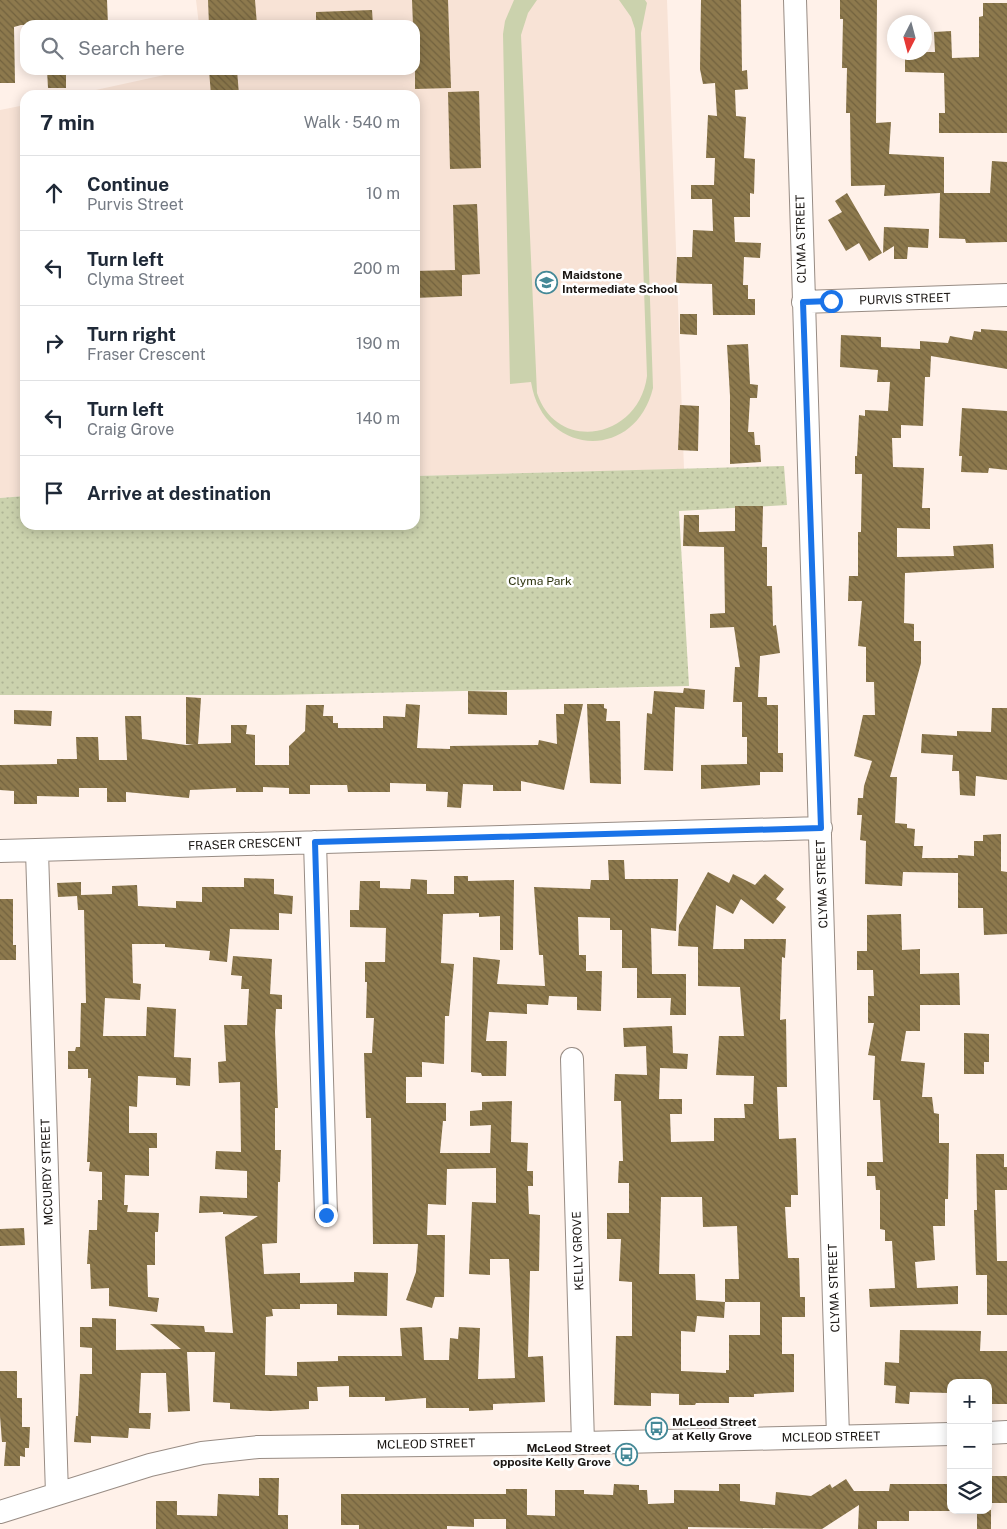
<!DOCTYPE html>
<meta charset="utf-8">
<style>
:root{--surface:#fff;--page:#f6f6f7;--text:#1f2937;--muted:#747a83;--line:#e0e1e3}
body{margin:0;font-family:"Public Sans",sans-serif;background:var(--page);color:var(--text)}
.controls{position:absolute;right:15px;bottom:15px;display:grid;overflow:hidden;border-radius:10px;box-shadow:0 2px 12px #0003}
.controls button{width:45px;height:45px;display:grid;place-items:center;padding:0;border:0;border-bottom:1px solid var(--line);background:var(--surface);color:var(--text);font:25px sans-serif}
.compass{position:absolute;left:887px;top:15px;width:45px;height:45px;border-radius:50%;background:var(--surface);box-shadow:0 2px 12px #0003;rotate:186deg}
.stop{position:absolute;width:15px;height:15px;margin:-11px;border:4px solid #1a73e8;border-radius:50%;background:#fff}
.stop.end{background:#1a73e8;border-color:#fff;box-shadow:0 1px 5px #0008}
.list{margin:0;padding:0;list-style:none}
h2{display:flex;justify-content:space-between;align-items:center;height:65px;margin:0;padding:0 20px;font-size:21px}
h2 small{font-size:16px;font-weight:400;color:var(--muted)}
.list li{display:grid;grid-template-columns:32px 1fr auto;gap:15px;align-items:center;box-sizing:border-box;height:75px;padding:0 20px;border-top:1px solid var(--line)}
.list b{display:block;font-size:19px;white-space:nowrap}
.list p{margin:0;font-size:16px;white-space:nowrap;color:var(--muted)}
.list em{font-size:16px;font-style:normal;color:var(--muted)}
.icon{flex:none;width:28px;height:28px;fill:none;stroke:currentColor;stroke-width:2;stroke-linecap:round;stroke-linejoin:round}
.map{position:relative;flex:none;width:1007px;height:1529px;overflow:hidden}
.search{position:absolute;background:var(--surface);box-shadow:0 2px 12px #0003;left:20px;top:20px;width:400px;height:55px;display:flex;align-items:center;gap:12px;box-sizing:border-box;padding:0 18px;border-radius:15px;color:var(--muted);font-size:19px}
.panel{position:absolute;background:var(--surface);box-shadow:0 2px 12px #0003;left:20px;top:90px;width:400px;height:440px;border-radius:15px}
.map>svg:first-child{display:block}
.built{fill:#f8e3d6}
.green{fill:url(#green-dots)}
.pitch{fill:#cbd2ad}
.building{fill:url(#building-back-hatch);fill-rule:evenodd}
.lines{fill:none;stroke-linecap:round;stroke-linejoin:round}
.minor-casing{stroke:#988c84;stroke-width:24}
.minor{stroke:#fff;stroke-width:22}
.route{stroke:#1a73e8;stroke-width:6}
.labels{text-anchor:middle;stroke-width:5;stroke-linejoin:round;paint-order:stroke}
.street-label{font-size:12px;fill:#1b1714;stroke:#fff}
.poi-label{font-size:12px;font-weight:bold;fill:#1b1714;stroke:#fff;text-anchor:start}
.park-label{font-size:12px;fill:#2f3510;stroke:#fff}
</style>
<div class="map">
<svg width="1007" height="1529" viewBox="0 0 1007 1529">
<defs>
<pattern id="green-dots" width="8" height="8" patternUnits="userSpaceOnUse" patternTransform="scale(1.25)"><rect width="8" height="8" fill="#cbd2ad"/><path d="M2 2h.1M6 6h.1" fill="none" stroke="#aeb494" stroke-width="1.8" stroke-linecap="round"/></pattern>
<pattern id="building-back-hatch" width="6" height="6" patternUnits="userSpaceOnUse" patternTransform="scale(1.25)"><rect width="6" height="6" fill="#8d794d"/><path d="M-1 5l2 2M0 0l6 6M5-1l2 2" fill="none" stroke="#72623f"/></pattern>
</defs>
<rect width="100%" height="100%" fill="#fff1e9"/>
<path class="built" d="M196 0H667L684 469 415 476V95H73L187 70H415V25H199Z
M25 105V496L0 498V110Z"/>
<path class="green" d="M784 466 787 505 679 511 689 686 275 695H0V498L25 496V525H415V476Z"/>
<path class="pitch" d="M514 0H537L528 13 521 35 537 393C557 454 639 439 647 376L635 29 631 17 619 0H645L647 3 641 33 653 388C635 462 543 457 531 382L510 384 503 34 505 21Z"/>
<path class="building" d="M0 0H107L108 25H21L14 27 15 83H0Z
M208 0H255L257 25H209Z
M412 0H448L451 88 415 89V25H413Z
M701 0H741L742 71 747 70 748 89 735 90 736 116 746 117 744 158 755 159 754 194 750 193V217H734L735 242 761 243 760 258 744 257 743 285H748V299H755V315H713L712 284 676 283 677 257H692L693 230 713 231 712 199H691V185H714L715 158H706L708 115 717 116 715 83 703 84 700 69Z
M840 0H877L876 123 891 122 889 154 944 157V193H942H990L992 161 1007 162V242L966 243 965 239 939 238 940 193 884 196 885 185 851 186 850 113H846L847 68H842L843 19H840Z
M983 3H1007V133H939V113H945L944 73 905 72V52H935L934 32 951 31 952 58 979 57V17L983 16Z
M372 10 373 25H316V12Z
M47 70H66V88H48Z
M209 70H237L239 95H211Z
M479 91 481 168 450 169 448 92Z
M847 193 882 253 869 261 859 243 846 251 828 220 842 212 835 201Z
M477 204 480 274 462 275V296L415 298V271L455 270 453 205Z
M884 227 929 229 928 248 908 247 907 259H894V246L883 253Z
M680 314H697V335L680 334Z
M981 329 1007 331V369L931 356 930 377H925L923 426 901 425V438H892L893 467 924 468 922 508H930V529L897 528V557L954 556 953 546 993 544 994 568 905 573 904 623 914 624V641H921V663L890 777H897L895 823 907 824V828L915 829 914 846H923L922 858H958V855L974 856V841H983V835L1001 834V871L1007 872V934L984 935 983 908H958V873L903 872 902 886 865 884 866 841 860 840 862 815H857L858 798H863L864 786 872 761 854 756 863 715H875L874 682H866V647L858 646 862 601H848L849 576H858V532H861L862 474H855V456H857L859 415 865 416V410L888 411 890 382H877L878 370 840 367 841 335 881 337V347L920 349V341L948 343 950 336 972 340 974 331 981 332Z
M748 344 750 384 758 385 757 398H750L748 432H754L755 445H760L761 462 730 464V396L727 345Z
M680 405 699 406 698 451 678 450Z
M962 408 1007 411V470L989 468 988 473 961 472 962 456H959Z
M735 506H763L762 547H767V586H772L773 626 776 625 780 653 760 656 758 697H767V705H778V753H783V772H760V785L701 789V765L747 764V737H742V702H733L735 667H740L734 627 710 628V614L725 613 724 547 683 546 684 515H699V532L735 531Z
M684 688 705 690 704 709 675 707 673 771 644 770 647 713 652 714 654 691 683 693Z
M468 691 507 692V715L468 714Z
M186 697 201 698 198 744 231 743V725H247L246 734 255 735V765H289V746L305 731 306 705H324L323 716H333V723H338V728H383V716L405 717 406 704 420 705 417 748 450 749V746L538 745 539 740 557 744 556 714H564V704H583L564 790 521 781V791H493V785L463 784 461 808 447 807 448 792 426 791V784L390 783V792H348L347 785H310V794H289V788L263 787V792H236V788L190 790 189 798 126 792V802H107V788H79V797L37 796V804H14V791L0 790V765L57 764V759H77L76 737H98L99 760H127L125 716H141L142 739 186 745 194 744H186Z
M587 704H604V708L607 709 606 721H620L621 784 590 783Z
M992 708H1007V780L976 776 975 796 960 795 959 771H952L953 755 921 753 922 734 957 736V731L991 732Z
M14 710 52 711 51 726 14 724Z
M608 860H624L625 879H678L676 931 651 928 652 974H686V1015H670L671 998H637V968H622V930H610V918L578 917 579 955H586V971H602L601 1011 577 1010V997L549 996 548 1005 527 1004V1014L489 1012 486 1041H507L506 1076H482L481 1073 471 1072 473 957 500 960 497 984 545 986 543 955H539L534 887 590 889 591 880H609Z
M708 872 729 883 733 874 755 885 765 874 784 889 776 899 786 907 773 924 741 899 733 914 716 905 713 949H744V939H786L785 958 782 957 780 1020 786 1019 787 1087H777L779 1139 796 1138 798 1195H791V1207H785L788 1258H799L800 1297H805V1317H782V1354H794V1392L754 1394V1397H729V1403H696L695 1405H679V1394L651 1393V1406L614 1405 616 1336H632V1282L619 1281 621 1239H607V1213H629V1183H618L619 1161H623L621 1101H614L615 1074 647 1075 646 1046 624 1047 623 1028 672 1026 673 1053 688 1054 687 1069 660 1068 659 1099H682V1114H670L671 1142 714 1141V1118H745L744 1104H753L754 1076 716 1075 719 1036H744L740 987 698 986V947L678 946 679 925ZM661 1197H702L703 1227 737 1226 739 1279H725V1302H760V1335H729V1370H726V1373L681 1371V1331L695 1332 697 1316 724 1318 725 1302 696 1300 695 1274H659Z
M454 876H468V881L514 880 513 950H500V916L479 917V913L443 914 441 963 454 964 449 1016H445L444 1064 422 1062V1077H406V1103H446V1121H443L440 1153H490L491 1125 470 1126V1111L482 1110V1102L512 1101 511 1142 528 1143 527 1171H533V1186H528L529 1214 540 1215 539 1271H530L528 1357 543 1356 545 1402 493 1404V1410L469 1411V1408H426V1398L385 1401V1397H349V1386L317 1387 318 1401H309V1409L271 1411 230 1409V1403L213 1402 215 1352H187L190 1411 168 1412 166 1373H141L139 1413H151L150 1429 129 1428 128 1438 91 1436V1443L74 1442 76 1416H78L80 1374H92V1348L80 1347V1327H92V1318L116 1319V1350L181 1349 150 1324 204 1326 205 1332 233 1333 225 1237 258 1216 223 1214V1212L199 1213 200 1196 247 1198V1171L215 1169 216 1151 241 1152 240 1082 219 1083 218 1062 226 1061 224 1025H247L249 989H241L242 976 231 975 233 956 272 959 270 994 282 995V1009H276L275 1032 278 1108H275V1150H281L280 1182H278L277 1243 262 1244 264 1274 300 1273V1283L354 1282V1272L388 1273 387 1316 337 1315V1304H300V1309H272L273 1316 266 1317 265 1375 297 1376V1362L338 1361V1356H402L400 1328 422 1327 424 1360H449L450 1338 458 1339 459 1327 480 1328 478 1379 515 1378 509 1259H490V1275L469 1274 472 1202 496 1203V1168L447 1169 446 1205 428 1204 427 1235H445L444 1297H435L432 1308 406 1300 416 1272 418 1244H373L371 1118H366L364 1053H372L374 1018H366L367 982H365V962H385L386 928 350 927V910H359L360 881H380V888L410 889 411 879 427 880V894H454Z
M244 878 274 879V894L293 896 292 914 279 913V930L230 929 227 962 209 960 210 951 165 947V944H132L133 983 141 984 140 1000 105 998 103 1036H146L147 1007 176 1009 174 1057 191 1058 190 1086 176 1085V1078L138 1076 137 1107 129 1106V1133H157V1148H149V1176L125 1175 124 1205H128L127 1212 159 1213 158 1232H155V1265H147L148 1297 159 1298 157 1312 109 1306V1288L91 1289 90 1264H87L89 1230H97L98 1200H102V1172L89 1171 90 1162H87L91 1078H88V1069H68V1051H75L76 1047H80L81 1003H86L84 910H78L77 896 58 897 57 883 81 882V895L112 894V886L137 885 138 906 176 908V901L202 902V887H244Z
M0 899H13V945H16V960H0Z
M901 914 902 950 920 949V974L959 973 960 1005H920V1031H906L901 1061 925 1063 922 1097H932L934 1113 939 1114V1143H949L948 1199H945V1226H933L935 1260 915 1262 917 1288 958 1286V1304L870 1307 869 1289 895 1288 892 1241H885V1230L880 1229V1190H876L875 1176H867V1162H883L880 1100H873L875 1056 868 1055 874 1023H868V996H874L873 970H857V951H867V915Z
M964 1033 989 1034V1062H984V1074H964Z
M976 1154H1004V1167H1007V1190H995L997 1261H1007V1315H987V1275H976L974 1210H977Z
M24 1228 25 1245 0 1246V1229Z
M900 1330 981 1331 980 1351H1007V1404H988V1383H951L949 1393 910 1392 909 1404 895 1403 896 1386 884 1385 885 1362 899 1363Z
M0 1371H17V1398H22V1427H30L29 1448H25V1457L20 1456V1466H4L6 1442H2L0 1416Z
M990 1476H1007V1503H990Z
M259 1478H279L278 1515H288V1529H156V1501H177V1515L217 1516 218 1494 259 1496Z
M846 1479 854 1491H889L890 1484H951V1511H909V1521H877V1529H858L859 1505 822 1529 688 1527V1529H506V1519H474V1527L447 1526V1529H359V1525H341V1494H506V1489H527V1515L555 1516V1490H584V1494L613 1495 614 1484 639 1485V1490H647L648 1504 674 1503V1490L719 1491V1484H740V1501L775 1505 776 1492 811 1496 830 1484 832 1488Z
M977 1510H991V1529H977Z"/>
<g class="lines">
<defs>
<path id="minor" d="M795 0 838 1437
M803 302 1007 295
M315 842 326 1215
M0 851 821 828
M37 851 57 1494
M572 1059 583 1443
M988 1433 1007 1432
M0 1512 150 1465 202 1453 258 1447 583 1443 951 1434"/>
</defs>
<use href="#minor" class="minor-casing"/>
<use href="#minor" class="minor"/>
</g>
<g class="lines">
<path class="route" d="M326 1215 315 842 821 828 803 302 831 301"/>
</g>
<defs>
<symbol id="school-ring" viewBox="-11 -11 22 22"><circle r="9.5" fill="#fff" stroke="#458997" stroke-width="1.5"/><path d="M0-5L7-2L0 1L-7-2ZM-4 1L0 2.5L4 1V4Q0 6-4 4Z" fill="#458997"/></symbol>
<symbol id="bus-ring" viewBox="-11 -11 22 22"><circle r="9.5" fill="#fff" stroke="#458997" stroke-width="1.5"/><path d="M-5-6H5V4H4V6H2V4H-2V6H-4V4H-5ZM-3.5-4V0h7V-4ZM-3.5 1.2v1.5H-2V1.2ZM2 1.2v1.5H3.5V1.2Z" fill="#458997"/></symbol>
</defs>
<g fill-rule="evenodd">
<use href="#school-ring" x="534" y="270" width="25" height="25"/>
<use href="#bus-ring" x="644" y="1416" width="25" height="25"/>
<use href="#bus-ring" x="614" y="1442" width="25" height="25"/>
</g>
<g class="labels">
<g class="street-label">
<text transform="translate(801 239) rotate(-91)" y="4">CLYMA STREET</text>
<text transform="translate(905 299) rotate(-2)" y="4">PURVIS STREET</text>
<text transform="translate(245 844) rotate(-2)" y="4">FRASER CRESCENT</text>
<text transform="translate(822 884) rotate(-92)" y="4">CLYMA STREET</text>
<text transform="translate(47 1172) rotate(-92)" y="4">MCCURDY STREET</text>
<text transform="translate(578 1251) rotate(-92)" y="4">KELLY GROVE</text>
<text transform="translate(834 1288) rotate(-92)" y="4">CLYMA STREET</text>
<text transform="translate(831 1437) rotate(-1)" y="4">MCLEOD STREET</text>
<text transform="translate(426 1444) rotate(-1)" y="4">MCLEOD STREET</text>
</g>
<g class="poi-label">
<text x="562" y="279">Maidstone<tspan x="562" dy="14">Intermediate School</tspan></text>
<text x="672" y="1426">McLeod Street<tspan x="672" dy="14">at Kelly Grove</tspan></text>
<text x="611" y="1452" text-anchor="end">McLeod Street<tspan x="611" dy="14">opposite Kelly Grove</tspan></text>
</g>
<g class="park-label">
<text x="540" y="585">Clyma Park</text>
</g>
</g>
</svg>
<div class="controls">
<button>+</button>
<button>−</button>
<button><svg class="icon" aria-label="layers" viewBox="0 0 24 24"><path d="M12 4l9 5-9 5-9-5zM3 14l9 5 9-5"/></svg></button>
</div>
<svg class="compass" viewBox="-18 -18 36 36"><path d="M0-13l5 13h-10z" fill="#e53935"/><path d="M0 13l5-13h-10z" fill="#747a83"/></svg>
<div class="stop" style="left:831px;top:301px"></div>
<div class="stop end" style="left:326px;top:1215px"></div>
<div class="search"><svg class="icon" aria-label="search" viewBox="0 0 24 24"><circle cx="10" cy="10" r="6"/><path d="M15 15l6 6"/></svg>Search here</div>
<section class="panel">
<h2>7 min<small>Walk · 540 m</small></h2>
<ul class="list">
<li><svg class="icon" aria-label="ahead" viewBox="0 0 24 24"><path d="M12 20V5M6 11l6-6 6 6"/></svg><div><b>Continue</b><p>Purvis Street</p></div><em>10 m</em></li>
<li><svg class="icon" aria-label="left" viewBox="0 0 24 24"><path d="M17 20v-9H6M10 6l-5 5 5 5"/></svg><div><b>Turn left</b><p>Clyma Street</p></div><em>200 m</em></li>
<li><svg class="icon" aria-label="right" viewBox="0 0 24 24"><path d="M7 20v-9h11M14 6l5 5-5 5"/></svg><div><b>Turn right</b><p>Fraser Crescent</p></div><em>190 m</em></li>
<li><svg class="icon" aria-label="left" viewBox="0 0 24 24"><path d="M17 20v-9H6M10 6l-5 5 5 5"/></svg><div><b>Turn left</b><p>Craig Grove</p></div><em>140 m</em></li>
<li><svg class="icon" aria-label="arrive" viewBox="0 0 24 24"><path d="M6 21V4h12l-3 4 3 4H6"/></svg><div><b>Arrive at destination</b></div></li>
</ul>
</section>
</div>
